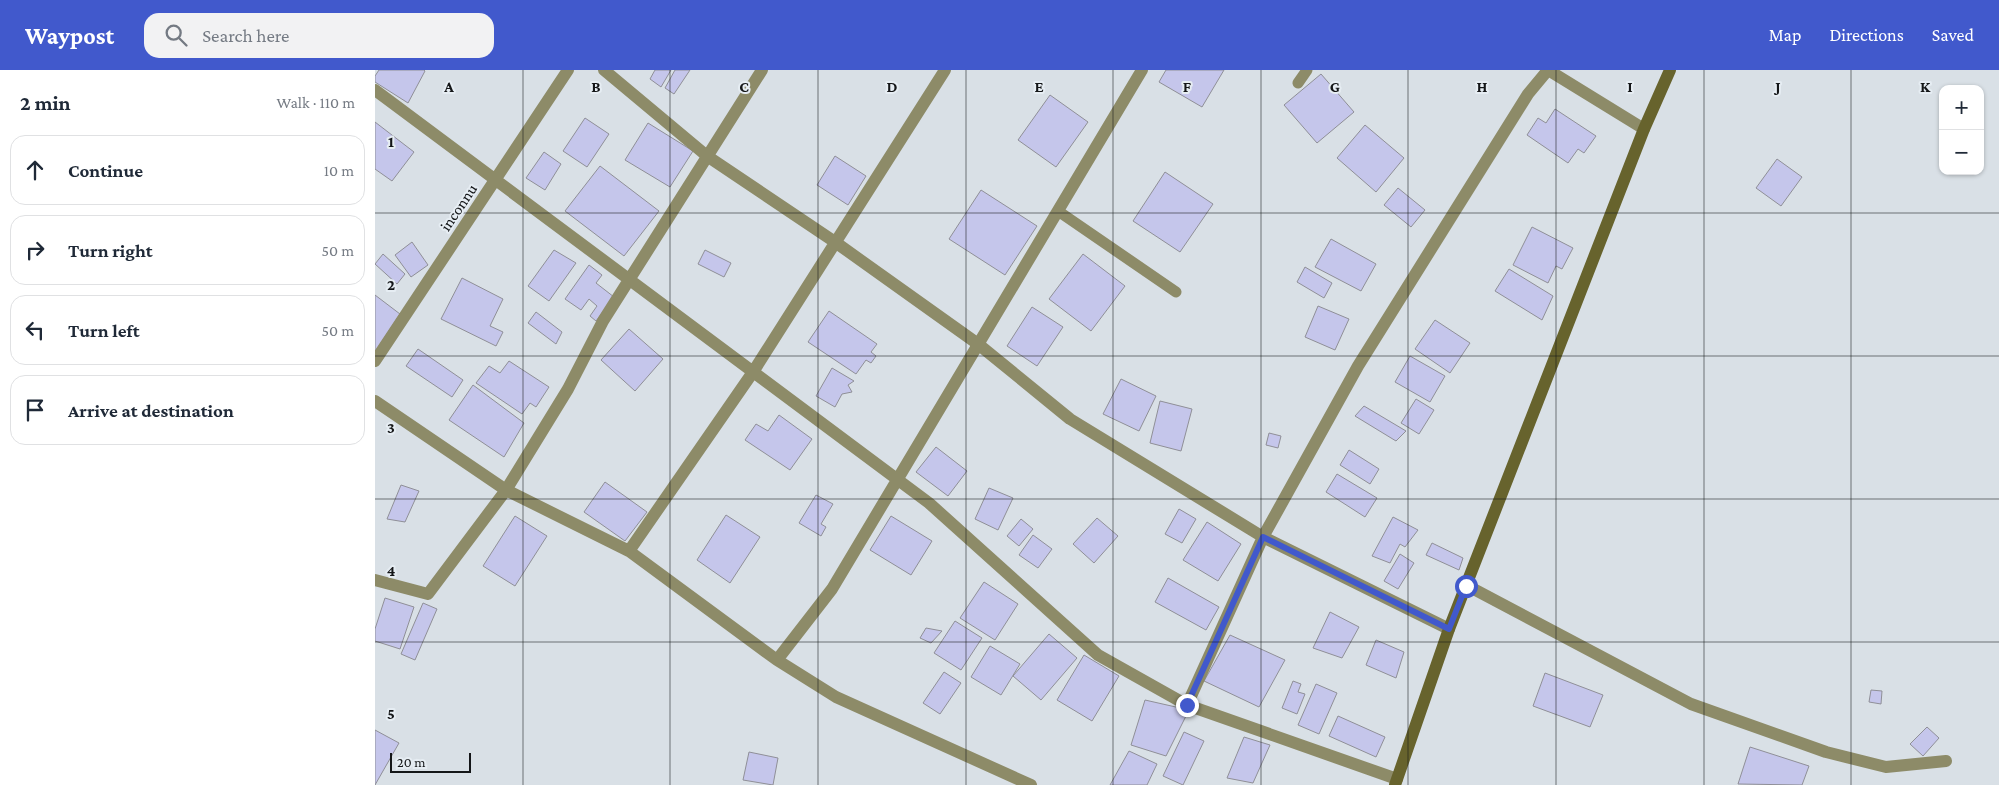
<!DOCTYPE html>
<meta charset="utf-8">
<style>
:root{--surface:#fff;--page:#f2f2f3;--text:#1f2937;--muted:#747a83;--line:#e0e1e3;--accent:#4159cc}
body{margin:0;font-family:"Crimson Pro",serif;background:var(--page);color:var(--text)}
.controls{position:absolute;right:15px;top:15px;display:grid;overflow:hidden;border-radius:10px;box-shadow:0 1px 4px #0004}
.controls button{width:45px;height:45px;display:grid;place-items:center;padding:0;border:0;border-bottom:1px solid var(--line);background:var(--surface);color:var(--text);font:25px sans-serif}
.scale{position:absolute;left:15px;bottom:12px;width:81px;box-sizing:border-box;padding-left:5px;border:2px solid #141618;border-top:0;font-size:14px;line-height:18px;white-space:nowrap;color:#141618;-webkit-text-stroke:4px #e6edf3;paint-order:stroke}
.stop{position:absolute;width:15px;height:15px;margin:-11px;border:4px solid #4159cc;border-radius:50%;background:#fff}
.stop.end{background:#4159cc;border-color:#fff;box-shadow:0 1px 5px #0008}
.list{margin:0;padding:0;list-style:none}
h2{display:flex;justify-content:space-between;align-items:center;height:65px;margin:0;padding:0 20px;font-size:21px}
h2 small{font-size:16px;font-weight:400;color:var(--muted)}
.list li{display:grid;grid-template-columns:32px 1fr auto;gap:15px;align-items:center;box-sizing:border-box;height:70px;margin:0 10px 10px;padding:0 10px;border:1px solid var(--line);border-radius:15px}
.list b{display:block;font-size:19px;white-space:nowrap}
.list em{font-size:16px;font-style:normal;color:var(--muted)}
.icon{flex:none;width:28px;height:28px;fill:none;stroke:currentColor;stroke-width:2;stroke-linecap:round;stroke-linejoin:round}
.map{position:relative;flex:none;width:1624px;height:715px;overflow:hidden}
header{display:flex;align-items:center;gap:30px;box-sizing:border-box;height:70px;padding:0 25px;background:var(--accent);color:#fff}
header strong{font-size:24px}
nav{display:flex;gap:28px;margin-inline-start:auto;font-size:18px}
.search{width:350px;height:45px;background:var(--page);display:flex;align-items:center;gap:12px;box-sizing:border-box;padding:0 18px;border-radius:15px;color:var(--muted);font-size:19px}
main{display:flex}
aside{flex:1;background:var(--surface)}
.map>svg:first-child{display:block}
.building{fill:#c5c6eb;stroke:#8f8f97}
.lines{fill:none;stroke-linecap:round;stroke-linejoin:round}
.service{stroke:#8d8b68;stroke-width:11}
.minor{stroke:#8d8b68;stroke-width:12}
.secondary{stroke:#67632d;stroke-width:12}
.route{stroke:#4159cc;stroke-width:6}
.grid{fill:none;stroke:#141618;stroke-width:1;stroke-opacity:0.55}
.labels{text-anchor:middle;stroke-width:4;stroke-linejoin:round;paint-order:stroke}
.street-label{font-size:16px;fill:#141618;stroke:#e6edf3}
.grid-label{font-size:16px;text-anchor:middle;font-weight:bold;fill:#141618;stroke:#e6edf3;stroke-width:4;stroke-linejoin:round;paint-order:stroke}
</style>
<header>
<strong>Waypost</strong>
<div class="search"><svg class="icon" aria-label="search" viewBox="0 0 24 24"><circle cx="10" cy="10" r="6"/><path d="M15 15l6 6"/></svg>Search here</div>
<nav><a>Map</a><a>Directions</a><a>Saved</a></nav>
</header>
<main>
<aside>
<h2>2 min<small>Walk · 110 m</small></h2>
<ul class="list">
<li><svg class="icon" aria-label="ahead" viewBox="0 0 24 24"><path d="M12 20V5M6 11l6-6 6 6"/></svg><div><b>Continue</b></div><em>10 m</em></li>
<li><svg class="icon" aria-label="right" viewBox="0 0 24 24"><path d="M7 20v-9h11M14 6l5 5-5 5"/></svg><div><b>Turn right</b></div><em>50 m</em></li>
<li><svg class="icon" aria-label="left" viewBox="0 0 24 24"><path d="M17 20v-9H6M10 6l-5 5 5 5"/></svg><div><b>Turn left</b></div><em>50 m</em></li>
<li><svg class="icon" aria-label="arrive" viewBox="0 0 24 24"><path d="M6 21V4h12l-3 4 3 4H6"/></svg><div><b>Arrive at destination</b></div></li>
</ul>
</aside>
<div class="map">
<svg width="1624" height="715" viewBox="0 0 1624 715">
<rect width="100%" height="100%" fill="#d9e0e6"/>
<path class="building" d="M4 0H49L50 1 33 33 0 12V6Z
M280 0H296L286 17 275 9Z
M300 0H315L299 24 290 18Z
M791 0H849L827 37 784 12Z
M946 4 979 42 942 73 909 35Z
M675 25 713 52 681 97 643 70Z
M1180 39 1221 66 1209 83 1203 79 1193 93 1152 65 1163 48 1171 53Z
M210 48 234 64 212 97 188 81Z
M0 52 39 82 17 111 0 99Z
M273 53 318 81 295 117 250 90Z
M990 55 1029 88 1001 122 962 88Z
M169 82 186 94 170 120 151 108Z
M460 86 491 106 473 135 442 115Z
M1402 89 1427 107 1406 136 1381 118Z
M225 96 284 141 249 186 190 141Z
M790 102 838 134 805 182 758 151Z
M1023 118 1050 140 1036 157 1009 135Z
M606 120 662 156 630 205 574 169Z
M1157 157 1198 178 1187 199 1181 196 1173 213 1138 195Z
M956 169 1001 194 986 221 940 197Z
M37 172 53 195 36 207 20 185Z
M179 180 201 193 174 231 153 216Z
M330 180 356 193 349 207 323 194Z
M8 184 30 204 22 214 0 194Z
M708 184 750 216 716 261 674 229Z
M214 195 227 205 221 213 239 227 221 251 215 246 222 236 214 229 206 240 190 229Z
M930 197 957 213 949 228 922 212Z
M1134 199 1178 226 1167 250 1120 221Z
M87 208 128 229 115 256 128 262 121 276 66 249Z
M0 225 25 244 0 282Z
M943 236 974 249 960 280 930 267Z
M657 237 688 257 662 296 632 276Z
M454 241 502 274 496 282 501 286 496 293 491 290 481 304 433 272Z
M161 242 187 262 181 274 153 253Z
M1060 250 1095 273 1075 303 1040 279Z
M254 259 288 289 260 321 226 290Z
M43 279 88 310 77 327 31 296Z
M1035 286 1070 306 1055 332 1020 312Z
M134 291 174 317 161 337 155 333 147 344 101 313 114 296 125 303Z
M457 298 479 311 473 315 477 322 467 324 460 337 441 326Z
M746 309 781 326 764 361 728 344Z
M98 315 149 353 129 387 74 350Z
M1041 329 1059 340 1044 364 1026 353Z
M785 331 817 339 806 381 775 373Z
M989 336 1031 361 1021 371 980 346Z
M404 345 437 369 415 400 370 370 381 354 393 361Z
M894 363 906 366 903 378 891 375Z
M561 377 592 401 573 426 541 402Z
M974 380 1004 399 995 414 965 395Z
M962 404 1002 428 990 447 951 422Z
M230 412 272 442 250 471 209 442Z
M26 415 44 421 30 452 12 449Z
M614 418 638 428 623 460 600 449Z
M441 425 458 434 446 454 451 457 446 466 424 453Z
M804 439 821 449 807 473 790 464Z
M351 445 385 467 355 513 322 490Z
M140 446 172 466 140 516 108 496Z
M516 446 557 471 536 505 495 480Z
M1018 447 1043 460 1030 477 1025 474 1015 493 997 486Z
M722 448 743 466 719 493 698 474Z
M646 449 658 459 644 476 632 466Z
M832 452 866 474 843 511 808 490Z
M658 465 677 479 663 498 644 485Z
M1057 473 1088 488 1084 500 1051 485Z
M1025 484 1039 493 1023 519 1009 511Z
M793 508 844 537 831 560 780 532Z
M609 512 643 534 620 570 585 548Z
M10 528 39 537 25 579 0 571V559Z
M48 533 62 539 40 590 26 584Z
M955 542 984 557 967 588 938 578Z
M580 551 607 568 586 600 559 583Z
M551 558 567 561 556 573 545 568Z
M674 564 702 588 666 630 638 606Z
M855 565 910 590 884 637 829 611Z
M1001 570 1029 582 1021 608 991 595Z
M615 576 645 594 626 625 596 607Z
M709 585 744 606 717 651 682 630Z
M569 602 586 613 565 644 548 633Z
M1170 603 1228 625 1215 657 1158 636Z
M918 611 926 614 923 622 930 624 922 644 907 638Z
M941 614 962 623 944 664 923 655Z
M1496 620 1507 621 1506 634 1494 632Z
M770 630 814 640 791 686 756 675Z
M963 646 1010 667 1001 687 954 666Z
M1552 657 1564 668 1548 686 1535 674Z
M0 660 24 673 0 715Z
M809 662 829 671 808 715 788 706Z
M869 667 895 675 878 713 852 708Z
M1375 677 1434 696 1427 715 1363 714Z
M754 681 782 694 772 715H735Z
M374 682 403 688 398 715 368 710Z"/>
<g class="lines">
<path class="service" d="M923 13 932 0
M683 141 801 222"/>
<path class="minor" d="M229 0 332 86 460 172 603 274 695 349 888 467 1074 559
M1173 0 1269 59
M0 20 554 433 723 585 812 635 1022 709
M0 291 193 0
M0 331 131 420 254 481 402 590 461 627 656 715
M254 481 378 302 570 0
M0 510 53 524 131 420 193 319 228 251 387 0
M1091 515 1316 634 1451 682 1511 697 1571 691
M402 590 457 519 767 0
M812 635 888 467 983 296 1153 24 1173 0"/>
<path class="secondary" d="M1020 715 1074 559 1269 59 1295 0"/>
</g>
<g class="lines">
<path class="route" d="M812 635 888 467 1074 559 1091 516"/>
</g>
<path class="grid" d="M148 0V715M295 0V715M443 0V715M591 0V715M738 0V715M886 0V715M1033 0V715M1181 0V715M1329 0V715M1476 0V715M0 143H1624M0 286H1624M0 429H1624M0 572H1624"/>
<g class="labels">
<g class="street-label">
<text transform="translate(83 137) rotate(-56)" y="6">inconnu</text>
</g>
</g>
<g class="grid-label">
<text x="74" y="22">A</text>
<text x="221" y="22">B</text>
<text x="369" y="22">C</text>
<text x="517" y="22">D</text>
<text x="664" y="22">E</text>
<text x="812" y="22">F</text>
<text x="960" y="22">G</text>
<text x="1107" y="22">H</text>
<text x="1255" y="22">I</text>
<text x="1403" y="22">J</text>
<text x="1550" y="22">K</text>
<text x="16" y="77">1</text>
<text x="16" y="220">2</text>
<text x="16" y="363">3</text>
<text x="16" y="506">4</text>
<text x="16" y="649">5</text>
</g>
</svg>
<div class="controls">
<button>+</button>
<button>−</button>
</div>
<div class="scale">20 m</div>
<div class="stop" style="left:1091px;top:516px"></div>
<div class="stop end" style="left:812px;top:635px"></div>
</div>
</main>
